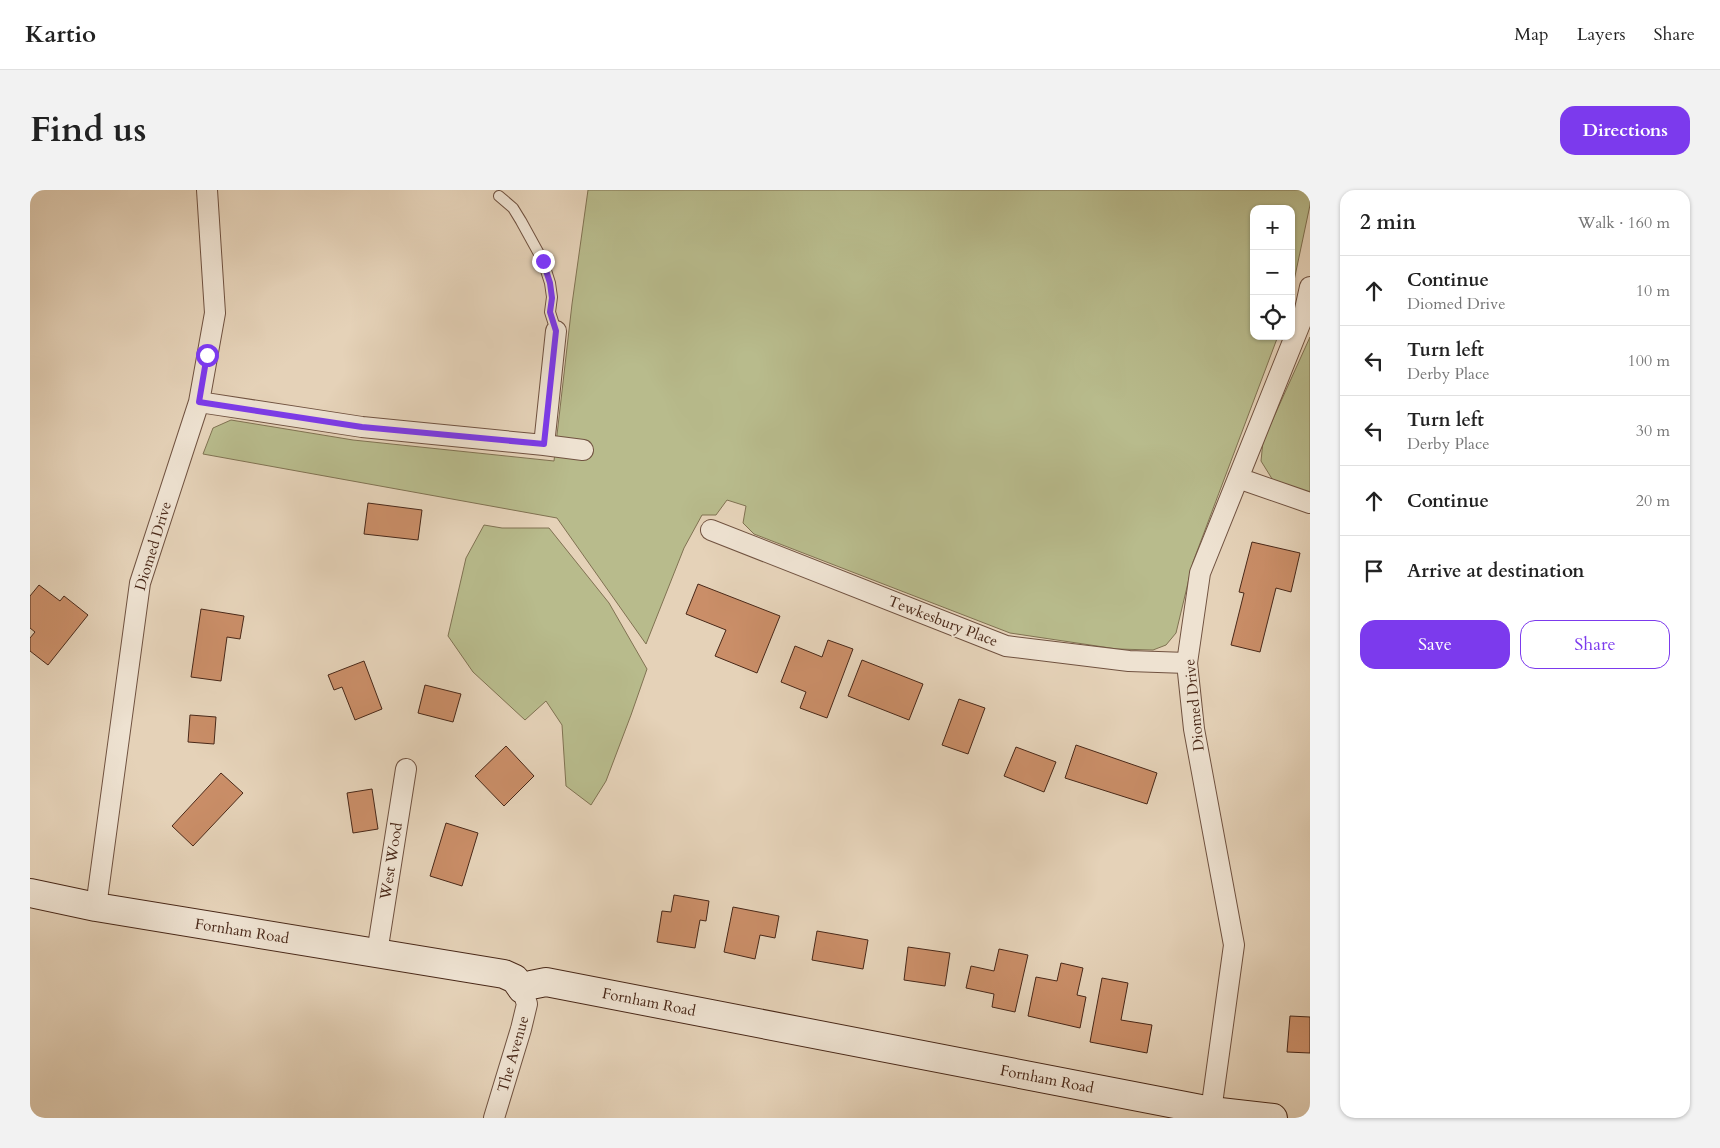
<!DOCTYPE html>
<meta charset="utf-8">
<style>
:root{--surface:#fff;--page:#f2f2f2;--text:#222;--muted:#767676;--line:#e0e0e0;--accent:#7c3aed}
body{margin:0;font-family:Cardo,serif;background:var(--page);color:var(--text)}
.controls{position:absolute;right:15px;top:15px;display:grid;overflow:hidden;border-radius:10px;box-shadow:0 1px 4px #0004}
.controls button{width:45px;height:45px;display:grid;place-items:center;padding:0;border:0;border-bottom:1px solid var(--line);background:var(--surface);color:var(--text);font:25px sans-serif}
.stop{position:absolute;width:15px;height:15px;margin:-11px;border:4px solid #7c3aed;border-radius:50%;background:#fff}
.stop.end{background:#7c3aed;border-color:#fff;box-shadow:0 1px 5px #0008}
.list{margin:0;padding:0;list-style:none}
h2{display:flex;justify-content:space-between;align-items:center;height:65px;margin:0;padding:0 20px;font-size:21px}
h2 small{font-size:16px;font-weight:400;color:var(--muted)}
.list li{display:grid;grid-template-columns:32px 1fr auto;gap:15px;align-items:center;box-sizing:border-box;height:70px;padding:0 20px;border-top:1px solid var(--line)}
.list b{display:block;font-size:19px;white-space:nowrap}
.list p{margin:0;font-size:16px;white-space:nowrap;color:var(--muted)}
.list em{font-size:16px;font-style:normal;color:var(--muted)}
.actions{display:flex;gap:10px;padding:15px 20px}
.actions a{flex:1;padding:11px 0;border:1px solid var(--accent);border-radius:15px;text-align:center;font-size:18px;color:var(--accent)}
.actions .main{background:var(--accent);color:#fff}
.icon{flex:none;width:28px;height:28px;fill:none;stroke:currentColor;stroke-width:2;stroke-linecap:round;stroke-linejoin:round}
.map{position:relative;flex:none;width:1280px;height:928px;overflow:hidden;border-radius:15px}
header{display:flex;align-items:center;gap:30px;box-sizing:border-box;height:70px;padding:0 25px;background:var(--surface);border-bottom:1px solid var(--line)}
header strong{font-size:24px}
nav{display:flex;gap:28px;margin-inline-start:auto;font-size:18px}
.intro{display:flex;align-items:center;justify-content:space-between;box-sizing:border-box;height:120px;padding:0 30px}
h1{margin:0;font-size:35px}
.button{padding:12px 22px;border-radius:15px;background:var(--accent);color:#fff;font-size:18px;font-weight:700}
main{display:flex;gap:30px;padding:0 30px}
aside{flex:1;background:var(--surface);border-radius:15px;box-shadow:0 1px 4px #0004}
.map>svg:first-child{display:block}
.green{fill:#b8bb8c;stroke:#807252}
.building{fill:#ca8e68;stroke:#492818}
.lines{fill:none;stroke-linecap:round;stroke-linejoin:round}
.lane-casing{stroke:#705240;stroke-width:12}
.street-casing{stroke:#705240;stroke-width:22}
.secondary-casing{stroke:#492818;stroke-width:30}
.lane{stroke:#eee2d1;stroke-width:10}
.street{stroke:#eee2d1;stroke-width:20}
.secondary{stroke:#eee2d1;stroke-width:28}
.route{stroke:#7c3aed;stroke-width:6}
.labels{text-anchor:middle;stroke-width:4;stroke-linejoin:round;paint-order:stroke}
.street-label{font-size:15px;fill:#492818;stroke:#eee2d1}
</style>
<header>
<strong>Kartio</strong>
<nav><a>Map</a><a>Layers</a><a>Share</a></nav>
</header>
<div class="intro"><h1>Find us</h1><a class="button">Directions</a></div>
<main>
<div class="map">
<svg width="1280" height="928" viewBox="0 0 1280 928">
<rect width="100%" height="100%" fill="#e5d2b8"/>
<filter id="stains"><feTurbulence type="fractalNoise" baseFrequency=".004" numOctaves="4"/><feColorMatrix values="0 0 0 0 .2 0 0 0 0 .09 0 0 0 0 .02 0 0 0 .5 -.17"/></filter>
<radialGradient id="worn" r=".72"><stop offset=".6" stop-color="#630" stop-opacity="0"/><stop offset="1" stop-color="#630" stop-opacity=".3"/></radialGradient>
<path class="green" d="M558 0H1280V15L1261 105V19H1224V146H1248L1163 372 1146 443 1136 455 1123 460 1087 459 980 443 724 344 713 333 716 316 697 310 686 325H672L654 358 616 454 527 328 173 264 183 238 201 230 323 250 524 271 542 114Z
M1280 147V306L1244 292 1231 271 1233 251Z
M454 335 472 338H519L579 413 617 479 601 525 576 591 561 615 536 596 532 535 516 511 495 530 443 482 418 446 436 368Z"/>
<path class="building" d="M338 313 392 320 388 350 334 344Z
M1222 352 1270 363 1261 402 1246 398 1230 462 1201 455 1214 403 1209 402Z
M668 394 750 426 727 483 685 466 696 440 656 424Z
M9 395 30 411 34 406 58 425 18 475 0 461V448L5 442 0 438V406Z
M171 419 214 426 210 449 197 447 191 491 161 487Z
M798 450 823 459 797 528 770 518 776 502 751 492 765 456 792 467Z
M832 470 893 494 879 530 818 506Z
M334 471 352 519 325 530 312 497 304 500 298 485Z
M395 495 431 504 423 532 388 523Z
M929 509 955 518 938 564 912 555Z
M160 525 186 527 184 554 158 552Z
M1046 555 1127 583 1117 614 1035 588Z
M476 556 504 586 474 616 445 586Z
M986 557 1026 572 1014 602 974 586Z
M191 583 213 603 163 656 142 636Z
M342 599 348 639 323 643 317 603Z
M416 633 448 643 432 696 400 686Z
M644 705 679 711 676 731 670 730 665 758 627 752 632 721 641 722Z
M703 717 749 726 745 748 730 745 725 769 694 762Z
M787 741 838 750 833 779 782 770Z
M878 757 920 763 915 796 874 790Z
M969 759 998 765 985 822 962 817 964 804 936 798 941 776 964 781Z
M1031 773 1053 778 1047 805 1056 807 1050 838 998 826 1006 787 1027 791Z
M1072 788 1098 793 1091 830 1122 835 1117 863 1060 852Z
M1260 826 1280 827V863L1257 862Z"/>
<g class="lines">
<defs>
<path id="lane" d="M469 6 483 18 491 31 513 71 520 93 522 107 520 122 526 141"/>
<path id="street" d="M169 212 332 237 514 255 526 141
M514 255 553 260
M1208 288 1280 313
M681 340 976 456 1099 471 1157 473
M66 717 110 393 169 212 185 123 177 0
M347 763 376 579
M1181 921 1204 755 1164 539 1157 473 1170 383 1274 124 1280 97
M464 928 491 839 497 814 492 799"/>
<path id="secondary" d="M0 703 66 717 474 784 485 789 492 799 501 795 516 792 1181 921 1243 928"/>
</defs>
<use href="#lane" class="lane-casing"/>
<use href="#street" class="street-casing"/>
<use href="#secondary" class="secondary-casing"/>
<use href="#lane" class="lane"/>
<use href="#street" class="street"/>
<use href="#secondary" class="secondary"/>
</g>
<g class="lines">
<path class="route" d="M177 165 169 212 332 237 514 254 526 141 520 122 522 108 520 93 513 71"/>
</g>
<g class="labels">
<g class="street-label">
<text transform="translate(123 356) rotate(-73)" y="5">Diomed Drive</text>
<text transform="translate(913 431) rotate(21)" y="5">Tewkesbury Place</text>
<text transform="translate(1164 515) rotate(-96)" y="5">Diomed Drive</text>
<text transform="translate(361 671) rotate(-81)" y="5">West Wood</text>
<text transform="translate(212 741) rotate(9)" y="5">Fornham Road</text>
<text transform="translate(619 812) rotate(11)" y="5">Fornham Road</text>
<text transform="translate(483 864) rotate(-74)" y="5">The Avenue</text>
<text transform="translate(1017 889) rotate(11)" y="5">Fornham Road</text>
</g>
</g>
<rect width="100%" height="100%" filter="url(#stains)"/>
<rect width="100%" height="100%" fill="url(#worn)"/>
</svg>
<div class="controls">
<button>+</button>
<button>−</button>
<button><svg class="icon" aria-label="locate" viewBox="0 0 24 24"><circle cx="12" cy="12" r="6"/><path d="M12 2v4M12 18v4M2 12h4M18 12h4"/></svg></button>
</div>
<div class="stop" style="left:177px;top:165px"></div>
<div class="stop end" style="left:513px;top:71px"></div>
</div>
<aside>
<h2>2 min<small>Walk · 160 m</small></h2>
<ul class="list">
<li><svg class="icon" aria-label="ahead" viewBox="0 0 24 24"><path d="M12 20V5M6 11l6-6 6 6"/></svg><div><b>Continue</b><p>Diomed Drive</p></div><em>10 m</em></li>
<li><svg class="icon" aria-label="left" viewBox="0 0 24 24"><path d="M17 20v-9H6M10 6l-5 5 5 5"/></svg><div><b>Turn left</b><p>Derby Place</p></div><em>100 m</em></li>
<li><svg class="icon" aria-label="left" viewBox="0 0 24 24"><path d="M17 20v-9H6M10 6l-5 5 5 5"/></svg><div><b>Turn left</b><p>Derby Place</p></div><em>30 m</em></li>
<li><svg class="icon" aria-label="ahead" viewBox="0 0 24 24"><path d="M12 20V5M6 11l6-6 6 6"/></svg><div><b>Continue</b></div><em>20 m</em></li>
<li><svg class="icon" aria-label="arrive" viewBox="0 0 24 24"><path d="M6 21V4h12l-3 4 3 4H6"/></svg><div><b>Arrive at destination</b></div></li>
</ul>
<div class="actions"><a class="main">Save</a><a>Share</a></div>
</aside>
</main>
